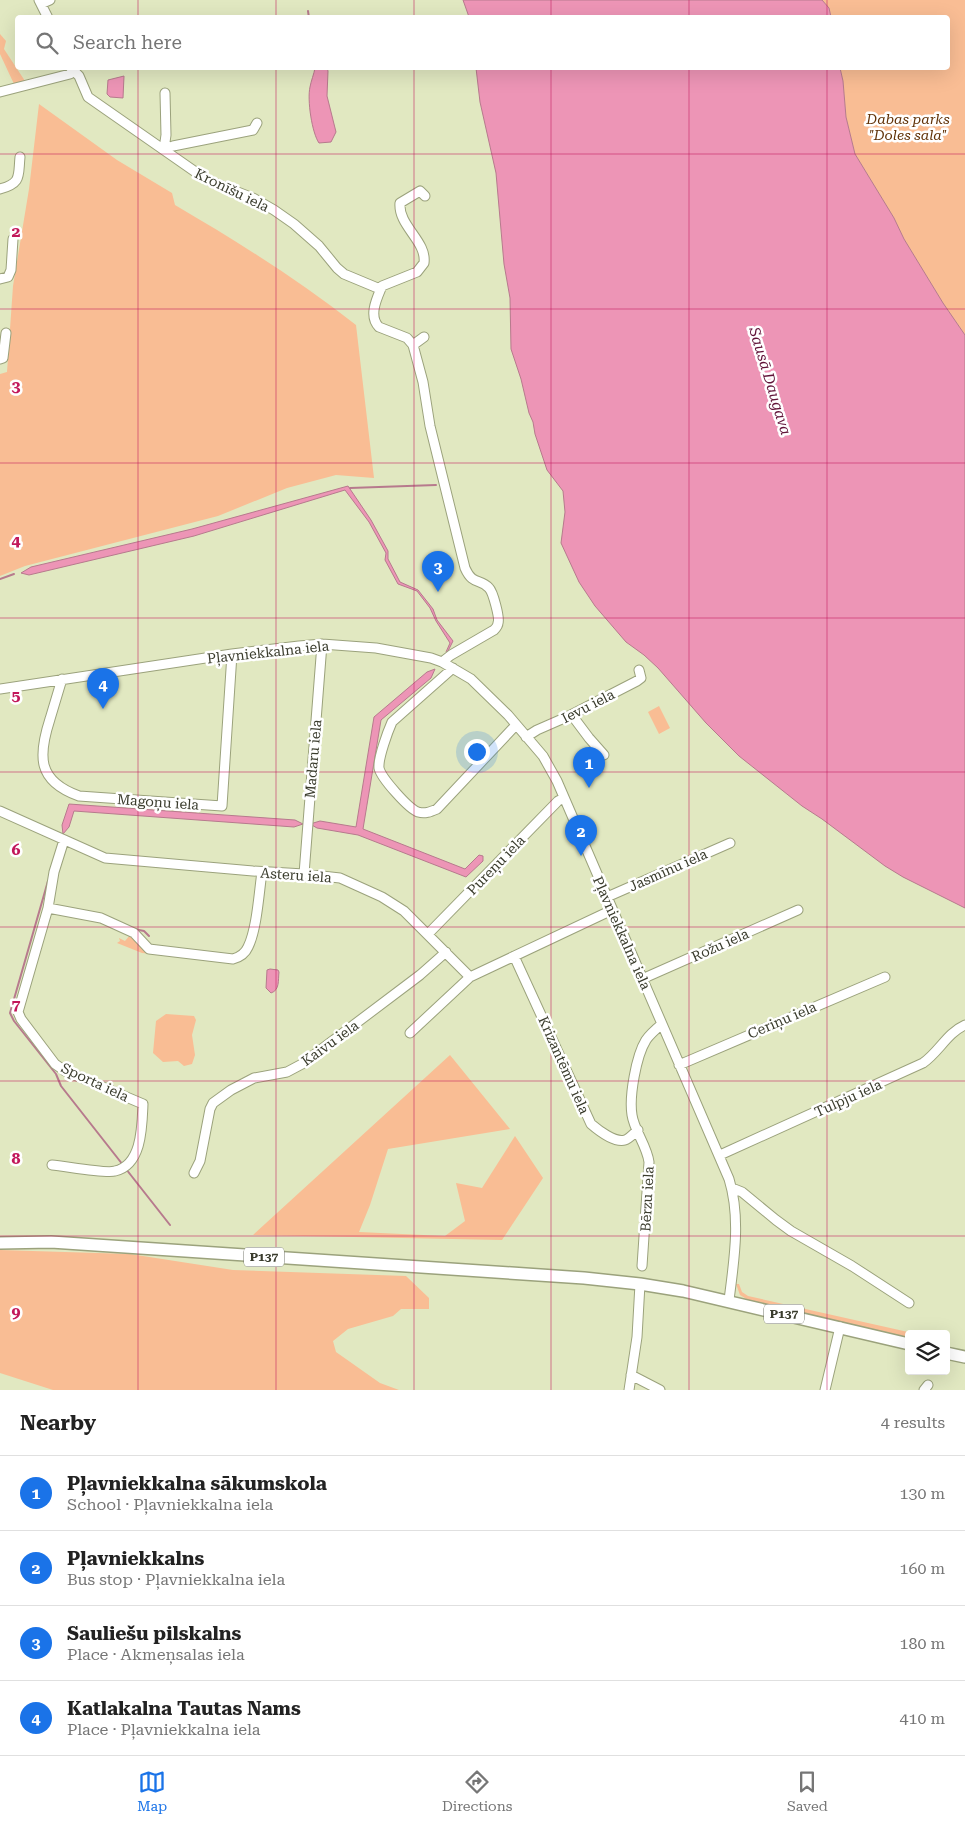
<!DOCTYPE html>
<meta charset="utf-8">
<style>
:root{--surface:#fff;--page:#f6f6f6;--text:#222;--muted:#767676;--line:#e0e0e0;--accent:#1a73e8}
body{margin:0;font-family:"Roboto Serif",serif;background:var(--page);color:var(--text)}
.controls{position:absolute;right:15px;bottom:15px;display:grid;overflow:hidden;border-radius:5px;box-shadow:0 5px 20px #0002}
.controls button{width:45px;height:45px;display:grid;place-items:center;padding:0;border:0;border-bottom:1px solid var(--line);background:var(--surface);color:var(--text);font:25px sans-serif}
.you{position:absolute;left:476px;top:751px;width:18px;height:18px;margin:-12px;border:4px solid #fff;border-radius:50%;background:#1a73e8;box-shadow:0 0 0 8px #1a73e833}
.badge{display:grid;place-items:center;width:32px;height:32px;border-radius:50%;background:var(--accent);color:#fff;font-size:16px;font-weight:700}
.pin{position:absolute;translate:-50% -41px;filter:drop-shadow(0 1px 2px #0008)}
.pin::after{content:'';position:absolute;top:26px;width:18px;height:15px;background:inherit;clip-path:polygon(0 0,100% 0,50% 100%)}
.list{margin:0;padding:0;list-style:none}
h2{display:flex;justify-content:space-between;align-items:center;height:65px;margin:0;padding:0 20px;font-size:21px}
h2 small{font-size:16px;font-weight:400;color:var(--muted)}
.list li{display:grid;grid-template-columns:32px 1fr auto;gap:15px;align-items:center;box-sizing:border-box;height:75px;padding:0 20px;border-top:1px solid var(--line)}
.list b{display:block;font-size:19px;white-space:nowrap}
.list p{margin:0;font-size:16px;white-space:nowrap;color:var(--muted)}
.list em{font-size:16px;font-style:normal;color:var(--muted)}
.icon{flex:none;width:28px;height:28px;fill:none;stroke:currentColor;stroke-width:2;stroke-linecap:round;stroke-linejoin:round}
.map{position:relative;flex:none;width:965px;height:1390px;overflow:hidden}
.search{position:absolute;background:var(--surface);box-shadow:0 5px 20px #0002;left:15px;right:15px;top:15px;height:55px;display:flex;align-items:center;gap:12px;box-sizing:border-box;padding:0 18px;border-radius:5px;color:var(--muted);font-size:19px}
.sheet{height:365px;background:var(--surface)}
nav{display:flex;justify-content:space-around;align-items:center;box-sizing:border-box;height:70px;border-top:1px solid var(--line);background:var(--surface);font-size:14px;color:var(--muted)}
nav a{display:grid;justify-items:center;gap:2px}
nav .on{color:var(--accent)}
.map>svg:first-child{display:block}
.green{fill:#f9bd94}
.water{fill:#ed95b6;stroke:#b77a8d}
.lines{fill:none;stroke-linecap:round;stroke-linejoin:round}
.stream{stroke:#b77a8d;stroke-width:2}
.minor-casing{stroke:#9ba27c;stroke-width:11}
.major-casing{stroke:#9ba27c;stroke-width:14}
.minor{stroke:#fff;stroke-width:9}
.major{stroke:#fff;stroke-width:11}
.grid{fill:none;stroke:#c2185b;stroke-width:1;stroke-opacity:0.55}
.labels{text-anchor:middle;stroke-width:5;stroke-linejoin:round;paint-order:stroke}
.shield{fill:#fff;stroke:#75766c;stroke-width:1}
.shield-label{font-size:12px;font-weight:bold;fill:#3a3c2d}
.park-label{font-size:14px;font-style:italic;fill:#613207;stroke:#fff}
.street-label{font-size:14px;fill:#3a3c2d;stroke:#fff}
.water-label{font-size:15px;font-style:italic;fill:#611439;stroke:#fff}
.grid-label{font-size:16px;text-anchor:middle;font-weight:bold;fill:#c2185b;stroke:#fff;stroke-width:5;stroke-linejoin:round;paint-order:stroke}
</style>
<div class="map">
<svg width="965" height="1390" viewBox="0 0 965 1390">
<rect width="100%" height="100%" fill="#e1e8c1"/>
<path class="green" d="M822 0H965V335L943 303 904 239 894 218 855 154 846 117 843 81 840 68H948V18L831 17 829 8Z
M0 34 6 41 4 49 25 81 14 84 0 54Z
M39 104 117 160 172 193 175 205C238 242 299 280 356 325L374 478 336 475 287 488 218 516 25 566 0 576V374L7 372 13 286 29 189Z
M659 706 670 728 659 734 648 712Z
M130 935 164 955 142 953 117 943 120 941 119 938 125 941Z
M166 1014 194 1016 196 1020 192 1035 195 1055 192 1064 184 1066 178 1061 163 1062 153 1053 156 1021Z
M450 1055 510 1129 388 1149 370 1205 359 1232 445 1236 465 1221 456 1183 482 1188 515 1136 543 1178 502 1240 253 1235Z
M0 1250 130 1254 233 1270 406 1276 429 1298V1309H401L393 1316 348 1329 333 1341 336 1352 380 1383 399 1390H53L0 1373Z
M736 1284H739L742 1292 748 1296 917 1334H909V1339L748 1300 740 1295Z"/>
<path class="water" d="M463 0H822L829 8 831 17H469Z
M315 68H327L328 71 327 96 336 132 331 142 319 143C312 133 307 100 310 87 311 81 314 74 315 68Z
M476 68H840L843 81 846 117 855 154 894 218 904 239 943 303 965 335V908L903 877 885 866 822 819 802 806 739 756 706 723 658 668 644 655 626 642 595 606 579 582 561 543 565 512 563 491 547 470 535 434 533 422 529 413 521 379 511 349 510 298 504 264 496 173 480 102Z
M124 76 123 98 110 97 107 94 108 80Z
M348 486 371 520 388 551V559L400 582 418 590 433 609 437 620 453 641 447 653 446 652 450 643 436 621 430 608 417 591 398 584 385 560 386 553 369 522 345 490 194 536 29 575 21 573 31 567 192 529Z
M435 669 431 678 381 720 363 829 465 869 479 855 483 856V861L466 877 358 835 317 828 310 824 320 821 356 827 374 717 427 672Z
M69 804 295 820 303 824 294 827 74 811 69 827 63 834 62 825Z
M270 969 278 970 279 972C278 980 280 990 271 993L266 988 267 970Z"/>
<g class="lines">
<path class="stream" d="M308 11 309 18
M350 488 436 485
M0 579 14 574
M48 881 10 1013 14 1021 56 1074 61 1086 123 1165
M134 929 144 931 149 936
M126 1169 170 1225"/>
<defs>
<path id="minor" d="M39 0 48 18
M41 4 50 0
M73 70 79 76 88 97 98 104 207 180 253 198 274 210 294 224 319 246 337 268 344 274 380 289
M0 92 70 74 73 70
M165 93 166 135 164 149 173 146 253 130 257 123
M0 189C22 183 18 176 20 157
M425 196 420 191 400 203C398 226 427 241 424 263L417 272 382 286C377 298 368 316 379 327L407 338 413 345 423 382 430 426 465 568C473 586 480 578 489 588 493 592 500 618 498 623 498 626 496 628 494 630L451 655 442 662
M0 279 8 277 11 270 13 239
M413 345 424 337
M0 359 3 358 6 333
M453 668 392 722C388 731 378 758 379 768 381 778 409 809 418 812 425 814 430 812 437 809L516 725
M62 679C58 692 54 706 50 719 38 756 37 781 79 796L222 806 232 654
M0 689 232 654 299 646 322 644 376 648 431 658 442 662 471 679 508 715 543 756 557 781 729 1179C741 1218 734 1261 729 1300
M574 714V718L589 738 604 755
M526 737 537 730 569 716 637 681 641 678 639 670
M0 811 105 858 253 871 304 874 340 878 382 897 404 911 470 977 612 910
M304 874 322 644
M607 897 730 843
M48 908 101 918 134 933 149 949 233 959C240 957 245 954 248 947 257 929 259 892 262 872
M428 934 558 801 564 798
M514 956 591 1124C598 1130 615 1143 625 1140 629 1139 634 1133 638 1130
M642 979 798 910
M410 1033 470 977
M679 1065 885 977
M720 1155 923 1063C939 1052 947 1033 965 1025
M52 1165C65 1166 106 1174 115 1171 142 1165 142 1127 143 1104L65 1071 55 1064 21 1019 18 1012 48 908 54 872 64 840
M194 1173 200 1161 210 1109 213 1103 231 1090 254 1078 287 1072 302 1064 420 975 446 952
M732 1188 742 1192 776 1220 791 1231 852 1266 909 1303
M642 1266 649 1162C647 1146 634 1130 632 1115 629 1097 636 1056 646 1040 650 1034 656 1029 662 1024
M631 1375 660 1390
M629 1390 637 1337 640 1284
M825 1390 840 1327
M924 1390 928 1385"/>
<path id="major" d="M0 1243 51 1242 584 1278 640 1284 683 1291 909 1344
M946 1353 965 1357"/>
</defs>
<use href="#minor" class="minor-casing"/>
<use href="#major" class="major-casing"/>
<use href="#minor" class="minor"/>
<use href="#major" class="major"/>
</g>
<path class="grid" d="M138 0V18M276 0V18M414 0V18M551 0V18M689 0V18M827 0V18M138 68V1390M276 68V1390M414 68V1390M551 68V1390M689 68V1390M827 68V1390M0 154H965M0 309H965M0 463H965M0 618H965M0 772H965M0 927H965M0 1081H965M0 1236H965"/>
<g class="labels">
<g class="shield">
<rect x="244" y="1247.5" width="40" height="19" rx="4"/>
<rect x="764" y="1304.5" width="40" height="19" rx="4"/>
</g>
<g class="shield-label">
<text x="264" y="1261">P137</text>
<text x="784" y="1318">P137</text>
</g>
<g class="park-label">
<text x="908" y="124">Dabas parks<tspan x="908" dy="16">"Doles sala"</tspan></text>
</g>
<g class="street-label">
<text transform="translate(232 190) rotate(26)" y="5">Kronīšu iela</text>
<text transform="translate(268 652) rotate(-6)" y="5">Pļavniekkalna iela</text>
<text transform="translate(588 706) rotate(-27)" y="5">Ievu iela</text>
<text transform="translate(313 759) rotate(-85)" y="5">Madaru iela</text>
<text transform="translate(158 802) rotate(4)" y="5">Magoņu iela</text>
<text transform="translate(496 865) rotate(-46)" y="5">Pureņu iela</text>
<text transform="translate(668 870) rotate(-24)" y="5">Jasmīnu iela</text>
<text transform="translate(296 875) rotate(4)" y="5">Asteru iela</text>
<text transform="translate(622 933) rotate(66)" y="5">Pļavniekkalna iela</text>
<text transform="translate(720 945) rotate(-24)" y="5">Rožu iela</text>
<text transform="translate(782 1020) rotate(-23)" y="5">Ceriņu iela</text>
<text transform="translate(330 1043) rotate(-36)" y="5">Kaivu iela</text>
<text transform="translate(564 1065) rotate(66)" y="5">Krizantēmu iela</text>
<text transform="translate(95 1082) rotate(25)" y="5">Sporta iela</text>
<text transform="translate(848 1098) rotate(-24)" y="5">Tulpju iela</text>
<text transform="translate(647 1199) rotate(-87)" y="5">Bērzu iela</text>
</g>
<g class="water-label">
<text transform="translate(770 381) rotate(73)" y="5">Sausā Daugava</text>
</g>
</g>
<g class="grid-label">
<text x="16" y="237">2</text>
<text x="16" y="392">3</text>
<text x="16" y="546">4</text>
<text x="16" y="701">5</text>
<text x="16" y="855">6</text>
<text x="16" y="1010">7</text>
<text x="16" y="1164">8</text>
<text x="16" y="1318">9</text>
</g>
</svg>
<div class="controls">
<button><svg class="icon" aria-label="layers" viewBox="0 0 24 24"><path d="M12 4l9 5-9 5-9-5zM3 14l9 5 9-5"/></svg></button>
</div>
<div class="you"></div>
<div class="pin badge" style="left:589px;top:788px">1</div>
<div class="pin badge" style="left:581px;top:856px">2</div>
<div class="pin badge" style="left:438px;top:592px">3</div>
<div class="pin badge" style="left:103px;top:709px">4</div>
<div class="search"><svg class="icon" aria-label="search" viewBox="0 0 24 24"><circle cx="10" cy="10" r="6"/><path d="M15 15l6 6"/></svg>Search here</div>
</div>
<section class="sheet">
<h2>Nearby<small>4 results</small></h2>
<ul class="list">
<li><span class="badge">1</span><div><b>Pļavniekkalna sākumskola</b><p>School · Pļavniekkalna iela</p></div><em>130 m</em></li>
<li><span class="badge">2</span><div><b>Pļavniekkalns</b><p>Bus stop · Pļavniekkalna iela</p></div><em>160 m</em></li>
<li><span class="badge">3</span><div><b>Sauliešu pilskalns</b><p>Place · Akmeņsalas iela</p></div><em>180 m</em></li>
<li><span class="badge">4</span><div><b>Katlakalna Tautas Nams</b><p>Place · Pļavniekkalna iela</p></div><em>410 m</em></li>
</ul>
</section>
<nav>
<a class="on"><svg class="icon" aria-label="map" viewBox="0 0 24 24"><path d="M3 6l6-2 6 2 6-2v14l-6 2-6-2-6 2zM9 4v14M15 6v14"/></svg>Map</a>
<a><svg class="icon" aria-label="directions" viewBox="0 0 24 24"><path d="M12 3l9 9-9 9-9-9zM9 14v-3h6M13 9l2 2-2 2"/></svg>Directions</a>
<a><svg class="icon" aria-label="saved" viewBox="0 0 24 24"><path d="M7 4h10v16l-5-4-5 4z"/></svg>Saved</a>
</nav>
